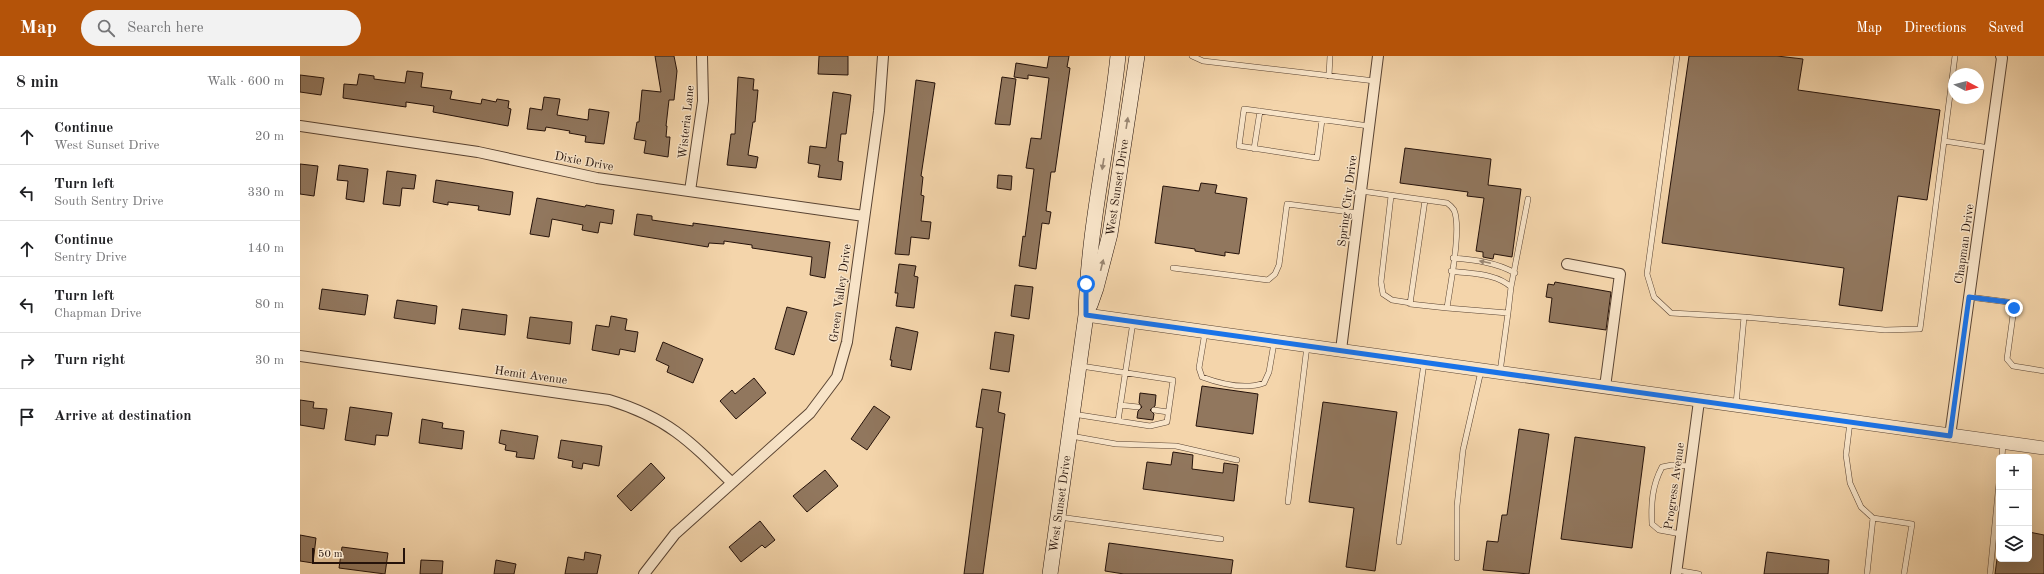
<!DOCTYPE html>
<meta charset="utf-8">
<style>
:root{--surface:#fff;--page:#f2f2f2;--text:#202124;--muted:#757577;--line:#e0e0e0;--accent:#b45309}
body{margin:0;font-family:"Old Standard TT",serif;background:var(--page);color:var(--text)}
.controls{position:absolute;right:12px;bottom:12px;display:grid;overflow:hidden;border-radius:6px;box-shadow:0 4px 16px #0002}
.controls button{width:36px;height:36px;display:grid;place-items:center;padding:0;border:0;border-bottom:1px solid var(--line);background:var(--surface);color:var(--text);font:20px sans-serif}
.compass{position:absolute;left:1648px;top:12px;width:36px;height:36px;border-radius:50%;background:var(--surface);box-shadow:0 4px 16px #0002;rotate:97deg}
.scale{position:absolute;left:12px;bottom:10px;width:93px;box-sizing:border-box;padding-left:4px;border:2px solid #25120a;border-top:0;font-size:11px;line-height:14px;white-space:nowrap;color:#25120a;-webkit-text-stroke:3px #f8e4c8;paint-order:stroke}
.stop{position:absolute;width:12px;height:12px;margin:-9px;border:3px solid #1a73e8;border-radius:50%;background:#fff}
.stop.end{background:#1a73e8;border-color:#fff;box-shadow:0 1px 4px #0008}
.list{margin:0;padding:0;list-style:none}
h2{display:flex;justify-content:space-between;align-items:center;height:52px;margin:0;padding:0 16px;font-size:17px}
h2 small{font-size:13px;font-weight:400;color:var(--muted)}
.list li{display:grid;grid-template-columns:26px 1fr auto;gap:12px;align-items:center;box-sizing:border-box;height:56px;padding:0 16px;border-top:1px solid var(--line)}
.list b{display:block;font-size:15px;white-space:nowrap}
.list p{margin:0;font-size:13px;white-space:nowrap;color:var(--muted)}
.list em{font-size:13px;font-style:normal;color:var(--muted)}
.icon{flex:none;width:22px;height:22px;fill:none;stroke:currentColor;stroke-width:2;stroke-linecap:round;stroke-linejoin:round}
.map{position:relative;flex:none;width:1744px;height:518px;overflow:hidden}
header{display:flex;align-items:center;gap:24px;box-sizing:border-box;height:56px;padding:0 20px;background:var(--accent);color:#fff}
header strong{font-size:19px}
nav{display:flex;gap:22px;margin-inline-start:auto;font-size:14px}
.search{width:280px;height:36px;background:var(--page);display:flex;align-items:center;gap:10px;box-sizing:border-box;padding:0 14px;border-radius:22px;color:var(--muted);font-size:15px}
main{display:flex}
aside{flex:1;background:var(--surface)}
.map>svg:first-child{display:block}
.building{fill:#91775e;stroke:#25120a}
.lines{fill:none;stroke-linecap:round;stroke-linejoin:round}
.service-casing{stroke:#594332;stroke-width:6}
.minor-casing{stroke:#594332;stroke-width:12}
.tertiary-casing{stroke:#594332;stroke-width:14}
.secondary-casing{stroke:#25120a;stroke-width:16}
.service{stroke:#f8e4c8;stroke-width:5}
.minor{stroke:#f8e4c8;stroke-width:10}
.tertiary{stroke:#f8e4c8;stroke-width:13}
.secondary{stroke:#f8e4c8;stroke-width:15}
.oneway{fill:#998672}
.route{stroke:#1a73e8;stroke-width:5}
.labels{text-anchor:middle;stroke-width:3;stroke-linejoin:round;paint-order:stroke}
.street-label{font-size:12px;fill:#25120a;stroke:#f8e4c8}
</style>
<header>
<strong>Map</strong>
<div class="search"><svg class="icon" aria-label="search" viewBox="0 0 24 24"><circle cx="10" cy="10" r="6"/><path d="M15 15l6 6"/></svg>Search here</div>
<nav><a>Map</a><a>Directions</a><a>Saved</a></nav>
</header>
<main>
<aside>
<h2>8 min<small>Walk · 600 m</small></h2>
<ul class="list">
<li><svg class="icon" aria-label="ahead" viewBox="0 0 24 24"><path d="M12 20V5M6 11l6-6 6 6"/></svg><div><b>Continue</b><p>West Sunset Drive</p></div><em>20 m</em></li>
<li><svg class="icon" aria-label="left" viewBox="0 0 24 24"><path d="M17 20v-9H6M10 6l-5 5 5 5"/></svg><div><b>Turn left</b><p>South Sentry Drive</p></div><em>330 m</em></li>
<li><svg class="icon" aria-label="ahead" viewBox="0 0 24 24"><path d="M12 20V5M6 11l6-6 6 6"/></svg><div><b>Continue</b><p>Sentry Drive</p></div><em>140 m</em></li>
<li><svg class="icon" aria-label="left" viewBox="0 0 24 24"><path d="M17 20v-9H6M10 6l-5 5 5 5"/></svg><div><b>Turn left</b><p>Chapman Drive</p></div><em>80 m</em></li>
<li><svg class="icon" aria-label="right" viewBox="0 0 24 24"><path d="M7 20v-9h11M14 6l5 5-5 5"/></svg><div><b>Turn right</b></div><em>30 m</em></li>
<li><svg class="icon" aria-label="arrive" viewBox="0 0 24 24"><path d="M6 21V4h12l-3 4 3 4H6"/></svg><div><b>Arrive at destination</b></div></li>
</ul>
</aside>
<div class="map">
<svg width="1744" height="518" viewBox="0 0 1744 518">
<rect width="100%" height="100%" fill="#f4d5ab"/>
<filter id="stains"><feTurbulence type="fractalNoise" baseFrequency=".005" numOctaves="4"/><feColorMatrix values="0 0 0 0 .2 0 0 0 0 .09 0 0 0 0 .02 0 0 0 .5 -.17"/></filter>
<radialGradient id="worn" r=".72"><stop offset=".6" stop-color="#630" stop-opacity="0"/><stop offset="1" stop-color="#630" stop-opacity=".3"/></radialGradient>
<path class="building" d="M355 0H374L377 15 374 44H369L366 70H367L366 81H370L368 101 344 97 346 85 334 83 337 66H339L342 34 361 36Z
M519 0H548V19L518 18Z
M749 0H769L767 11 770 12 755 116H751L746 155 751 156 749 168 742 167 736 213 719 210 723 180 725 181 734 113 726 112 731 82 741 83 749 22 728 19V23L714 21 716 7 747 12Z
M1389 0H1477L1503 3 1498 34 1640 54 1627 144 1598 140 1582 255 1539 249 1544 212 1362 187Z
M107 15 123 17 121 31 152 35 150 43 181 48 182 43 196 46 197 43 209 45 208 52 211 53 208 70 133 56 134 50 106 46V51L43 42 44 28 57 29 59 18 74 20V23L105 27Z
M0 19 24 22 21 39 0 36Z
M438 21 454 23 453 34H458L455 66H453L448 99 458 101 456 112 427 109 431 78H435Z
M702 21 716 23 710 69 695 68Z
M616 24 635 27 621 120 623 121 621 139 624 140 621 165 631 166 629 183 611 181 609 199 595 198Z
M533 36 551 39 546 78H541L538 105 543 106 541 124 518 121 520 109 508 107 510 90 526 92Z
M244 41 260 43 257 59 288 64 289 53 309 56 304 88 285 86 286 80 269 77 270 75 246 71 245 75 227 73 230 52 242 54Z
M1105 92 1191 103 1188 129 1221 133 1212 201 1194 198 1193 203 1183 201V196L1176 195 1184 142 1167 140 1168 136 1100 127Z
M0 108 18 110 14 140 0 138Z
M39 109 68 113 64 146 46 143 48 125 37 124Z
M87 115 116 119 114 133 102 132 100 150 83 148Z
M698 119 712 120 711 134 697 132Z
M136 124 213 136 210 159 178 154 179 150 148 146V149L133 146Z
M901 127 917 129 915 137 947 142 939 198 925 196V200L895 195V193L855 187 863 130 899 135Z
M237 142 285 151 286 149 314 154 312 168 300 166 298 177 282 174 283 169 252 163 249 181 230 178Z
M337 158 352 160V164L393 170V167L530 186 525 222 510 219 512 201 452 192V189L424 185V188L409 187 408 191 334 179Z
M599 208 616 210 614 220 618 221 614 252 596 250 598 237H595Z
M1255 226 1311 236 1306 274 1249 266 1252 242 1246 241 1248 228 1254 229Z
M715 229 733 231 729 263 711 260Z
M22 233 68 239 65 259 19 253Z
M97 244 137 250 135 268 94 262Z
M487 251 507 256 494 299 475 293Z
M162 253 207 259 205 279 159 273Z
M311 260 327 263 325 274 338 276 335 296 320 293 319 299 292 294 296 269 309 271Z
M230 261 272 266 270 288 227 282Z
M596 271 618 276 611 314 591 310 592 304H590Z
M695 276 714 279 709 316 690 313Z
M363 286 403 303 393 327 367 316 369 310 356 304Z
M454 322 466 337 436 363 420 345 432 334 435 338Z
M902 330 958 338 953 378 896 370Z
M682 333 701 336 698 356 705 358 683 518H664L683 372 676 371Z
M840 337 856 339 855 350 850 354 854 358 853 364 837 362 838 355 842 351 839 347Z
M0 344 14 346 13 352 27 353 24 373 0 369Z
M1023 346 1097 356 1075 515 1046 511 1054 452 1009 446Z
M574 350 590 361 567 394 551 383Z
M50 351 92 357 88 380 76 379 75 389 45 384Z
M122 363 143 367 142 372 164 375 162 393 119 387Z
M1219 373 1249 378 1229 518 1183 514 1187 485 1198 486 1202 459H1207Z
M201 374 238 380 234 403 216 401 217 396 205 394 206 389 199 387Z
M1275 381 1345 391 1332 492 1261 483Z
M261 384 302 390 299 410 283 407 282 413 272 411 273 405 258 402Z
M873 396 893 399 892 413 923 417 924 407 938 409 934 445 843 433 847 406 871 409Z
M351 407 365 422 331 455 317 440Z
M525 414 538 430 507 456 493 440Z
M460 465 475 484 465 492 462 489 441 506 429 491Z
M1729 476 1744 479V518H1695L1697 503H1729Z
M0 479 16 482 13 507 0 505Z
M809 487 933 504 931 518H824L805 515Z
M42 491 88 497 85 518 39 512Z
M285 496 301 499 297 518H265L268 501 284 504Z
M1467 496 1529 504 1528 518H1464Z
M121 504 143 505 142 518H120Z
M196 504 216 508 214 518H194Z"/>
<g class="lines">
<defs>
<path id="service" d="M892 0 903 5 1075 25
M1377 0 1347 218 1354 241 1371 257 1444 261
M1029 20 1030 0
M1022 64 1017 102 939 90 944 53 1069 70
M1644 85 1655 0
M954 93 960 55
M1061 135 1147 147C1150 149 1152 151 1154 154 1162 172 1150 230 1147 252L1208 257 1200 316
M1091 140 1081 226 1083 238 1092 244 1111 247
M1125 144 1110 248 1147 252
M1153 202C1174 204 1196 206 1215 217
M873 212 968 224 975 218 979 209 987 148 1058 157
M1151 215C1171 218 1196 217 1211 231L1208 257
M1211 231 1228 143
M1669 241 1708 246 1714 252 1707 303 1713 310 1744 315
M905 276 899 312 902 321C921 328 945 334 964 327L969 316 974 287
M1436 348 1444 261 1585 274 1620 273 1644 85 1690 92
M820 349 838 351
M854 354 868 356
M773 358 850 370 867 366 873 324 781 310
M818 365 833 266
M1550 366 1546 399 1550 427 1561 451 1573 462 1612 468 1604 518
M771 380 816 388 876 390 937 404
M1702 401 1703 387
M988 446 1007 290
M759 461 921 483
M1381 478 1359 474 1352 468C1351 447 1352 430 1362 411L1372 409 1390 410
M1099 486 1124 307
M1157 502V450L1163 394 1181 315
M1376 514 1399 518
M1567 518 1573 462
M1690 518 1699 427"/>
<path id="minor" d="M0 70 178 96 297 122 564 160
M390 135 403 45 402 0
M1267 208 1320 218 1305 331
M1041 294 1078 0
M0 300 309 344C368 362 390 385 432 427
M1650 380 1702 2 1701 0
M344 518 375 478 510 357 537 321 547 286 579 55 583 0
M1376 518 1399 345"/>
<path id="tertiary" d="M786 259 1744 392"/>
<g id="secondary">
<path id="s1" d="M790 249 796 232 810 178 837 0"/>
<path id="s2" d="M750 518 786 259C788 172 809 87 818 0"/>
</g>
</defs>
<use href="#service" class="service-casing"/>
<use href="#minor" class="minor-casing"/>
<use href="#tertiary" class="tertiary-casing"/>
<use href="#secondary" class="secondary-casing"/>
<use href="#service" class="service"/>
<use href="#minor" class="minor"/>
<use href="#tertiary" class="tertiary"/>
<use href="#secondary" class="secondary"/>
</g>
<defs><path id="oneway-solid" d="M-6-.8H1V-3.2L6.5 0L1 3.2V.8H-6Z"/></defs>
<g class="oneway">
<use href="#oneway-solid" transform="translate(827 67) rotate(-81)"/>
<use href="#oneway-solid" transform="translate(803 108) rotate(99)"/>
<use href="#oneway-solid" transform="translate(1185 206) rotate(-168)"/>
<use href="#oneway-solid" transform="translate(802 209) rotate(-76)"/>
</g>
<g class="lines">
<path class="route" d="M786 228V259L1650 380 1669 241 1708 246 1714 252"/>
</g>
<g class="labels">
<g class="street-label">
<text transform="translate(386 66) rotate(-84)" y="4">Wisteria Lane</text>
<text transform="translate(284 105) rotate(11)" y="4">Dixie Drive</text>
<text dy="4" stroke="none"><textPath href="#s1" startOffset="121">West Sunset Drive</textPath></text>
<text transform="translate(1047 145) rotate(-83)" y="4">Spring City Drive</text>
<text transform="translate(1664 188) rotate(-82)" y="4">Chapman Drive</text>
<text transform="translate(540 237) rotate(-82)" y="4">Green Valley Drive</text>
<text transform="translate(231 319) rotate(8)" y="4">Hemit Avenue</text>
<text transform="translate(1374 430) rotate(-82)" y="4">Progress Avenue</text>
<text dy="4" stroke="none"><textPath href="#s2" startOffset="71">West Sunset Drive</textPath></text>
</g>
</g>
<rect width="100%" height="100%" filter="url(#stains)"/>
<rect width="100%" height="100%" fill="url(#worn)"/>
</svg>
<div class="controls">
<button>+</button>
<button>−</button>
<button><svg class="icon" aria-label="layers" viewBox="0 0 24 24"><path d="M12 4l9 5-9 5-9-5zM3 14l9 5 9-5"/></svg></button>
</div>
<svg class="compass" viewBox="-18 -18 36 36"><path d="M0-13l5 13h-10z" fill="#e53935"/><path d="M0 13l5-13h-10z" fill="#757577"/></svg>
<div class="scale">50 m</div>
<div class="stop" style="left:786px;top:228px"></div>
<div class="stop end" style="left:1714px;top:252px"></div>
</div>
</main>
